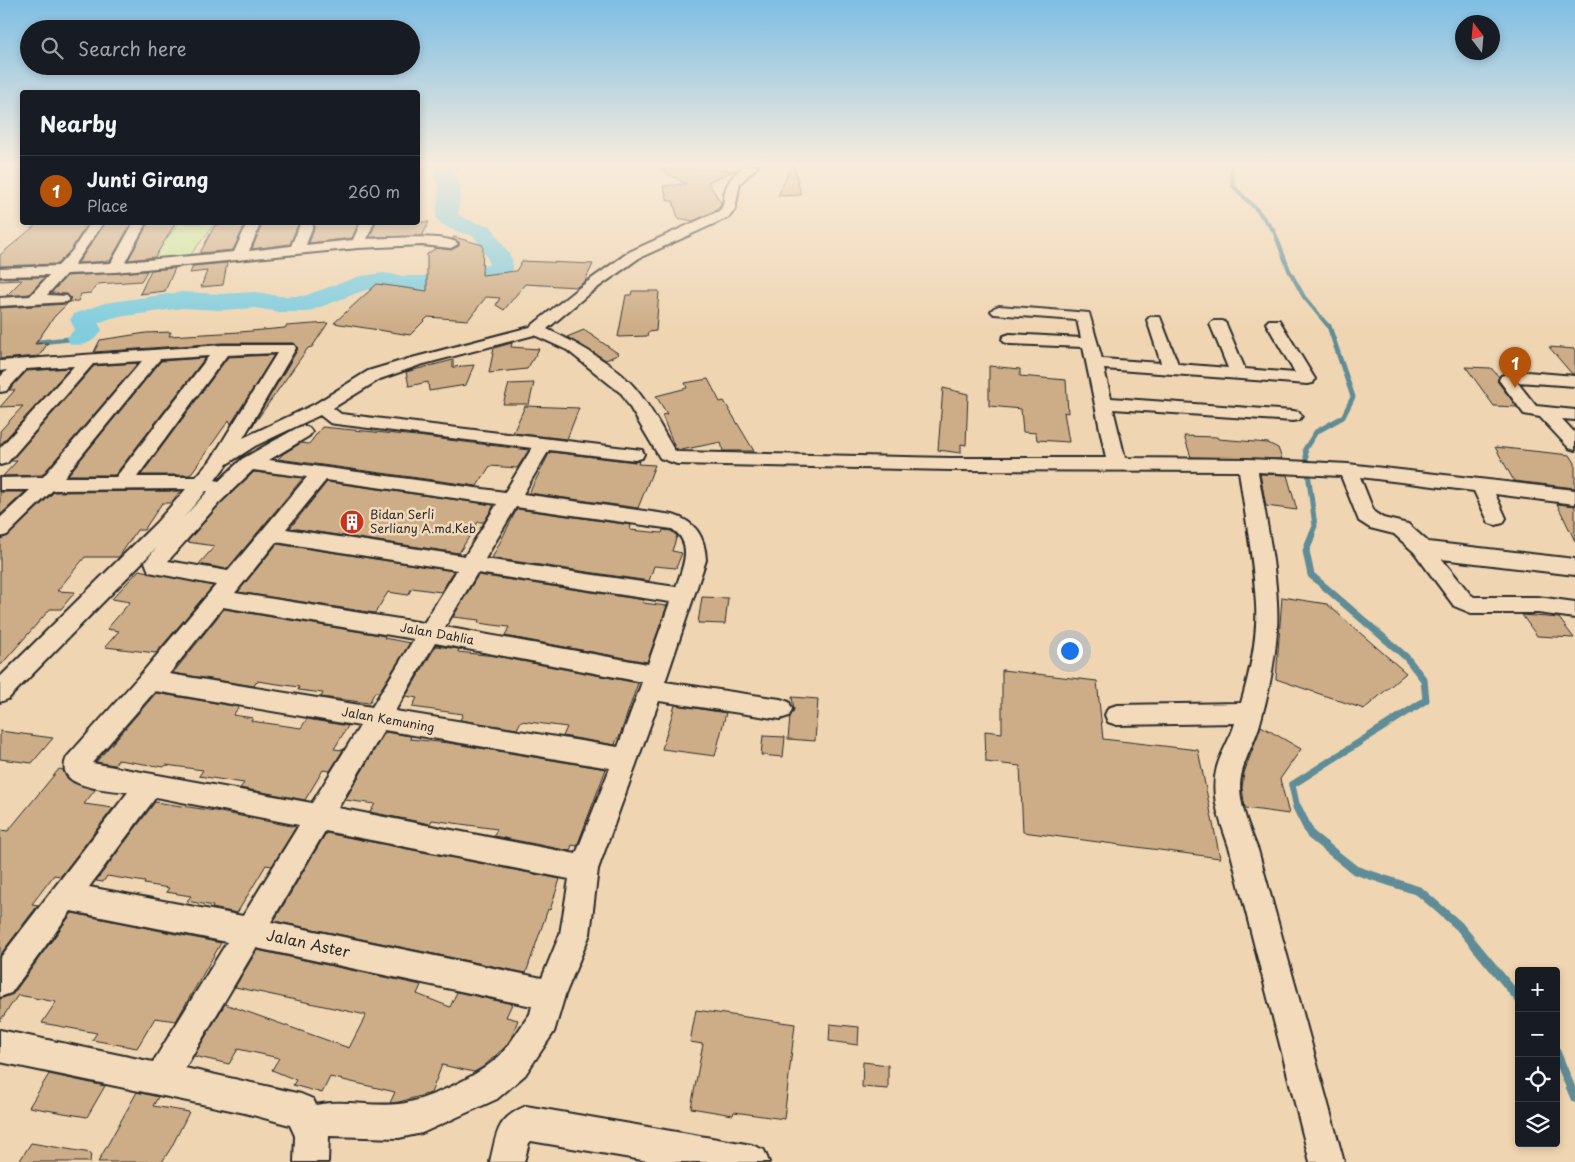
<!DOCTYPE html>
<meta charset="utf-8">
<style>
:root{--surface:#171b24;--page:#20242c;--text:#f1f3f6;--muted:#9ea1a6;--line:#363941;--accent:#b45309}
body{margin:0;font-family:"Playpen Sans",sans-serif;background:var(--page);color:var(--text)}
.controls{position:absolute;right:15px;bottom:15px;display:grid;overflow:hidden;border-radius:5px;box-shadow:0 2px 8px #0003}
.controls button{width:45px;height:45px;display:grid;place-items:center;padding:0;border:0;border-bottom:1px solid var(--line);background:var(--surface);color:var(--text);font:25px sans-serif}
.compass{position:absolute;left:1455px;top:15px;width:45px;height:45px;border-radius:50%;background:var(--surface);box-shadow:0 2px 8px #0003;rotate:344deg}
.you{position:absolute;left:1069px;top:650px;width:18px;height:18px;margin:-12px;border:4px solid #fff;border-radius:50%;background:#1a73e8;box-shadow:0 0 0 8px #1a73e833}
.badge{display:grid;place-items:center;width:32px;height:32px;border-radius:50%;background:var(--accent);color:#fff;font-size:16px;font-weight:700}
.pin{position:absolute;translate:-50% -41px;filter:drop-shadow(0 1px 2px #0008)}
.pin::after{content:'';position:absolute;top:26px;width:18px;height:15px;background:inherit;clip-path:polygon(0 0,100% 0,50% 100%)}
.list{margin:0;padding:0;list-style:none}
h2{display:flex;justify-content:space-between;align-items:center;height:65px;margin:0;padding:0 20px;font-size:21px}
h2 small{font-size:16px;font-weight:400;color:var(--muted)}
.list li{display:grid;grid-template-columns:32px 1fr auto;gap:15px;align-items:center;box-sizing:border-box;height:70px;padding:0 20px;border-top:1px solid var(--line)}
.list b{display:block;font-size:19px;white-space:nowrap}
.list p{margin:0;font-size:16px;white-space:nowrap;color:var(--muted)}
.list em{font-size:16px;font-style:normal;color:var(--muted)}
.icon{flex:none;width:28px;height:28px;fill:none;stroke:currentColor;stroke-width:2;stroke-linecap:round;stroke-linejoin:round}
.map{position:relative;flex:none;width:1575px;height:1162px;overflow:hidden}
.search{position:absolute;background:var(--surface);box-shadow:0 2px 8px #0003;left:20px;top:20px;width:400px;height:55px;display:flex;align-items:center;gap:12px;box-sizing:border-box;padding:0 18px;border-radius:28px;color:var(--muted);font-size:19px}
.panel{position:absolute;background:var(--surface);box-shadow:0 2px 8px #0003;left:20px;top:90px;width:400px;height:135px;border-radius:5px}
.map>svg:first-child{display:block}
.green{fill:#cbe79e;stroke:#7b8964}
.lines{fill:none;stroke-linecap:round;stroke-linejoin:round}
.stream-far3{stroke:#5e8c96;stroke-width:4}
.stream-far2{stroke:#5e8c96;stroke-width:5}
.stream-far1{stroke:#5e8c96;stroke-width:7}
.stream{stroke:#5e8c96;stroke-width:9}
.river{fill:#80cdde;fill-rule:evenodd}
.building{fill:#cdad87;stroke:#2b2b2b}
.minor-casing{stroke:#2b2b2b;stroke-width:4}
.minor{fill:#f2daba;fill-rule:evenodd}
.labels{text-anchor:middle;stroke-width:5;stroke-linejoin:round;paint-order:stroke}
.poi-label{font-size:12px;fill:#2b2b2b;stroke:#f2daba;text-anchor:start}
.street-label{font-size:12px;fill:#2b2b2b;stroke:#f2daba}
.near-street-label{font-size:15px;fill:#2b2b2b;stroke:#f2daba}
</style>
<div class="map">
<svg width="1575" height="1162" viewBox="0 0 1575 1162">
<rect width="100%" height="100%" fill="#efd5b2"/>
<filter id="ink" filterUnits="userSpaceOnUse"><feTurbulence type="fractalNoise" baseFrequency=".02" numOctaves="2"/><feDisplacementMap in="SourceGraphic" scale="10" xChannelSelector="R" yChannelSelector="G"/><feConvolveMatrix kernelMatrix="1 2 1 2 8 2 1 2 1" color-interpolation-filters="sRGB"/></filter>
<g filter="url(#ink)">
<path class="green" d="M179 223H215L188 258 122 262 125 251 159 248Z"/>
<g class="lines">
<path class="stream-far3" d="M1231 166 1233 186 1258 211 1274 231 1289 270 1304 297 1329 327"/>
<path class="stream-far2" d="M29 343 80 338
M1311 536 1315 526 1305 449 1316 432 1343 417 1353 397 1329 326"/>
<path class="stream-far1" d="M1297 808 1292 785 1426 700 1424 680 1406 657 1311 575 1306 551 1312 535"/>
<path class="stream" d="M1297 807 1311 835 1355 870 1419 891 1459 926 1519 999
M1556 1052 1575 1098"/>
<path class="river" d="M439 166H461L454 174 461 186 458 215 473 222 491 226 512 259 513 269 510 274 480 281 454 283 423 290H403L384 287 365 290 307 312H280L255 308 221 310 182 308 111 318 98 323 102 330C94 342 85 347 70 344L67 338 75 329 70 320 74 314 105 303 182 292 221 294 255 292 280 296H304L360 276 384 273 403 276H423L454 269 489 265 488 259 474 236C462 233 444 229 436 218L439 186C434 178 431 174 439 166Z"/>
</g>
<path class="building" d="M791 166H794L801 195 778 196Z
M660 169 736 170 708 182 721 203 720 206 715 211 693 221 678 218 673 201H668L663 186 686 184Z
M51 222H88L71 250 57 264 0 266V255L37 224Z
M106 222H132L110 261 78 263Z
M149 222H176L155 257 128 260Z
M263 222H299L290 244 252 249Z
M314 222H359L352 238 309 243 315 226Z
M376 222H429L422 236 370 237Z
M246 223 233 250 200 253 215 225Z
M454 237 483 245 482 275 516 271 522 261 593 264 585 281 577 287 525 284 504 310 496 305 500 298 486 297 468 320 428 317 410 335 334 323 377 284 427 291V254L436 248 451 250 459 246V242L452 239Z
M227 263 223 285 201 287 207 271 190 273 193 266Z
M175 268 165 291 140 294 151 270Z
M147 271 141 281 98 284 91 293 81 294 78 301 69 302 71 298 67 294 51 293 67 276Z
M45 277 29 294 6 296 22 280 0 281V278Z
M632 291H659L656 331 648 332 647 336 618 337 626 295H631Z
M67 304 54 317 35 344 48 343 39 356 0 359V308Z
M328 323 312 347 308 348 251 428 298 349 294 343H222L94 352 100 340 146 333 171 332 169 336 240 332 285 328 286 326Z
M584 330 619 354 606 360 567 337Z
M512 343 511 347 539 349 527 369 489 373 494 348Z
M1549 347 1575 349V374H1572Z
M274 355 231 424 229 420 190 475H141L228 357Z
M205 358 115 475H68L161 361Z
M453 360V367L474 365 466 385 429 391 428 382 409 386 406 372Z
M138 363 42 475 3 476 17 461H11L94 366Z
M989 366 1020 369V376L1066 380 1068 413 1064 412 1069 442 1037 440 1036 433 1023 432 1021 409 989 406Z
M1466 367 1491 368 1499 377 1497 381 1517 407 1494 406Z
M70 368 0 445V431L23 406 0 407 15 390H9L27 371Z
M708 379 720 402 724 401 754 451H723L721 442 681 450 675 448 662 415 667 414 656 396 687 388 685 383Z
M534 383 529 404H503L509 384Z
M943 388 968 394 966 445 961 444V453L938 450Z
M525 406 579 408 567 439 513 433Z
M322 427 417 436 529 450 517 468 490 466 477 486 278 459 283 454 301 443 309 444Z
M1184 436 1217 437 1218 439 1268 443 1278 448 1282 459 1191 457Z
M1495 447 1570 455 1575 463V488L1514 481Z
M550 452 635 462 639 461 638 464 655 465 638 508 529 493Z
M254 472 303 478 227 569 199 564 215 546 187 542 220 504Z
M1260 474 1287 475 1297 510 1266 506Z
M327 482 494 505 484 522H478L459 553 290 528Z
M180 491 171 503H162L144 530H137L119 557H85L57 591 75 592 61 609H50L0 666V539L8 536 54 492Z
M0 492H25L0 515Z
M1557 504 1575 506V541Z
M517 509 631 525 630 530 662 533 663 530 671 531 677 536 672 551 682 553 676 568 654 566 649 581 492 558Z
M277 544 454 571 441 592 412 588 408 595 388 592 375 613 238 592Z
M139 570 213 586 156 653 105 647 119 631 107 629 130 602 112 599Z
M478 575 644 600 643 603 667 606 647 662 505 636 509 627 478 623 479 620 453 617Z
M702 597 728 598 725 624 698 623Z
M1282 597 1327 604 1406 673 1364 709 1276 679Z
M224 609 385 636 384 638 410 643 379 692H375L369 703 321 697 323 693 298 690 299 687 257 681 254 686 173 673Z
M1522 615 1559 618 1574 638 1537 636Z
M436 646 459 649 458 652 495 656 638 683 619 738H617L615 745 563 736 567 727 521 721 517 729 460 720 463 714 412 707 417 698 406 696Z
M1002 670 1097 681 1103 739 1198 750 1220 858 1023 832 1020 766 986 762 985 731 1002 733Z
M156 693 239 707 233 715 253 718 251 721 301 728 307 719 348 726 334 749 343 750 330 771 323 770 305 800 240 788 244 783 199 776 203 770 166 765 164 767 118 760 114 765 96 762Z
M792 697 818 699 815 741 788 739 790 717 794 710Z
M675 705 726 713 715 756 662 749Z
M1261 726 1301 749 1280 779 1289 814 1245 808 1242 788 1244 773Z
M0 731 53 738 32 763 0 759Z
M385 732 411 736 410 739 449 743 606 769 577 846 572 845 570 851 494 836 497 829 432 820 430 824 370 812 375 804 345 800Z
M763 736 785 737 783 757 761 755Z
M59 769 63 770 66 777 74 783 95 790 84 804 113 808 61 876 54 875 32 904 38 905 0 955V830L8 831Z
M155 802 215 811 296 827 272 866 266 865 237 913 212 908 213 906 187 901 191 896 166 892 169 888 144 884 145 882 107 876 103 882 96 881Z
M326 833 560 879 550 910 548 909 526 973 274 921Z
M72 913 221 943 176 1021 155 1018 137 1048 92 1040 97 1033 42 1023 56 1002 18 995 0 1021V999L13 994Z
M257 950 421 985 417 994 450 1007 457 992 512 1004 506 1017 518 1020 511 1038 506 1046 483 1067 474 1072 442 1065 431 1093 399 1102 390 1103 395 1092 330 1077 322 1093 293 1085 296 1080 272 1070 279 1058 238 1049 229 1064 194 1056 225 1004 349 1048 366 1015 235 987Z
M696 1010 795 1024 784 1119 734 1112 733 1115 691 1108 703 1044 690 1042Z
M830 1024 859 1027 858 1045 829 1041Z
M863 1062 888 1065V1089L862 1087Z
M49 1074 105 1086 87 1117 29 1107Z
M137 1092 158 1097 153 1106 189 1112 171 1148 162 1162H98Z
M31 1143 91 1153 90 1162H19Z"/>
<g class="lines">
<defs>
<path id="minor" d="M744 166H758L740 183 735 209 729 217 639 258 586 296 547 329C576 343 614 363 635 388 651 407 662 429 674 450L679 452 950 458H1106L1083 347 1010 344 1004 342 1002 339 1004 336 1010 334 1081 338 1077 320 994 314 991 311 994 308 999 306 1089 313 1102 359 1161 363 1147 320 1150 317H1160L1178 364 1228 368 1210 324 1213 321H1223L1226 324 1245 369 1295 373 1266 323 1269 320H1279L1315 379 1313 383 1307 384 1104 369 1111 398 1293 411 1299 412 1302 416 1299 420 1293 421 1113 409 1125 458 1248 459 1348 464 1575 490V504L1495 494 1506 518 1503 523 1496 525 1489 523 1474 491 1360 477 1374 512 1383 518 1408 524 1428 542 1575 559V575L1442 559 1470 594 1474 597H1538L1575 602V618L1538 613H1471L1454 606 1414 552 1394 534 1370 528 1359 521 1341 476 1258 472C1266 521 1280 582 1277 630 1275 663 1268 696 1259 727 1252 748 1240 766 1240 788 1241 810 1250 830 1258 850L1344 1162H1310L1230 850C1221 822 1209 797 1217 767 1221 752 1231 738 1235 723L1117 725 1108 722 1105 715 1108 708 1117 705 1241 703C1250 672 1258 637 1256 605 1254 562 1245 514 1239 471L950 470 677 464 660 458 622 394 567 350 534 335 420 365 380 379 333 408 341 414 642 450 644 454 642 458 635 460 549 450 523 494 673 515C696 522 705 537 706 560L665 682 780 699 789 702 792 709 789 716 780 719 659 701 598 869 590 934 565 995 554 1032 525 1075 497 1099 422 1133 399 1138 329 1136 328 1162H294L295 1136 290 1125 245 1113 0 1062V1030L153 1062 227 942 71 911 11 993 0 997V958L128 792C108 789 52 789 67 757L142 673 216 585 149 572 145 562 156 548 8 699 0 702V677L156 523 186 489 53 490 7 535 0 537V518L30 490H0V478L43 477 142 361 93 364 7 463 0 465V448L74 366 26 369 6 391 0 392V377L7 370 0 371V361L222 345H294L296 348 243 438 315 404 368 371 408 359 530 327 576 290 629 252 719 211C725 206 723 199 725 192 727 181 735 173 744 166ZM277 353 211 460 196 477H137L227 355ZM209 356 116 477H64L160 359ZM320 415 330 423 336 424 532 448 505 492 269 460 309 436 312 432 309 428 303 426 297 428 242 459 219 481 215 480 227 464 255 446ZM253 470 307 477 228 571 168 561 219 503ZM326 480 497 504 465 556 286 529ZM206 491H208L184 517ZM516 507 672 529C694 543 683 567 676 587L485 559ZM276 542 457 570 424 623 235 593ZM477 573 670 602 648 664 445 627ZM223 607 414 639 372 707 169 674ZM435 643 642 682 618 747 395 711ZM155 691 360 726 312 803 92 763ZM384 730 610 768 576 854 338 808ZM156 797 299 825 243 916 89 887ZM325 831 569 879 560 934 542 978 271 922ZM256 948 532 1006 530 1014C521 1026 513 1040 504 1051 486 1073 427 1101 399 1104 371 1107 343 1099 316 1105L313 1099 301 1094 185 1068Z
M91 222H104L74 265 111 263 134 222H147L125 262 234 252 248 222H261L249 251 291 246 301 222H311L313 225 306 245 353 240 361 222H374L367 239C383 239 449 233 458 244L451 248 422 245 358 248 115 272 66 274 47 295 67 296 69 299 67 302 0 306V298L30 296 49 275 0 276V268L58 266 72 251Z
M1515 371 1575 376V386L1517 382 1536 406 1575 410V420L1562 419 1575 433V450L1569 448 1540 417 1524 414 1499 380 1501 376Z
M526 1106 752 1145 764 1150 769 1162H654L531 1141 529 1143 524 1162H490C497 1133 496 1119 526 1106Z"/>
</defs>
<use href="#minor" class="minor-casing"/>
<use href="#minor" class="minor"/>
</g>
</g>
<linearGradient id="sky" x2="0" y2="1"><stop stop-color="#7ebee4"/><stop offset="0.5" stop-color="#f8ecdc"/><stop offset="1" stop-color="#f8ecdc" stop-opacity="0"/></linearGradient>
<rect width="1575" height="329" fill="url(#sky)"/>
<defs>
<symbol id="building-disc" viewBox="-11 -11 22 22"><circle r="9.5" fill="#c8321e" stroke="#f2daba"/><path d="M-4-6H4V6H1V3H-1V6H-4ZM-2.5-4.3h1.7v1.8h-1.7ZM.8-4.3h1.7v1.8H.8ZM-2.5-1h1.7V.8h-1.7ZM.8-1h1.7V.8H.8Z" fill="#fff"/></symbol>
</defs>
<g fill-rule="evenodd">
<use href="#building-disc" x="338" y="508" width="28" height="28"/>
</g>
<g class="labels">
<g class="poi-label">
<text x="370" y="519">Bidan Serli<tspan x="370" dy="14">Serliany A.md.Keb</tspan></text>
</g>
<g class="street-label">
<text transform="translate(437 634) rotate(10)" y="4">Jalan Dahlia</text>
<text transform="translate(388 720) rotate(10)" y="4">Jalan Kemuning</text>
</g>
<g class="near-street-label">
<text transform="translate(308 944) rotate(12)" y="5">Jalan Aster</text>
</g>
</g>
</svg>
<div class="controls">
<button>+</button>
<button>−</button>
<button><svg class="icon" aria-label="locate" viewBox="0 0 24 24"><circle cx="12" cy="12" r="6"/><path d="M12 2v4M12 18v4M2 12h4M18 12h4"/></svg></button>
<button><svg class="icon" aria-label="layers" viewBox="0 0 24 24"><path d="M12 4l9 5-9 5-9-5zM3 14l9 5 9-5"/></svg></button>
</div>
<svg class="compass" viewBox="-18 -18 36 36"><path d="M0-13l5 13h-10z" fill="#e53935"/><path d="M0 13l5-13h-10z" fill="#9ea1a6"/></svg>
<div class="you"></div>
<div class="pin badge" style="left:1515px;top:388px">1</div>
<div class="search"><svg class="icon" aria-label="search" viewBox="0 0 24 24"><circle cx="10" cy="10" r="6"/><path d="M15 15l6 6"/></svg>Search here</div>
<section class="panel">
<h2>Nearby<small></small></h2>
<ul class="list">
<li><span class="badge">1</span><div><b>Junti Girang</b><p>Place</p></div><em>260 m</em></li>
</ul>
</section>
</div>
